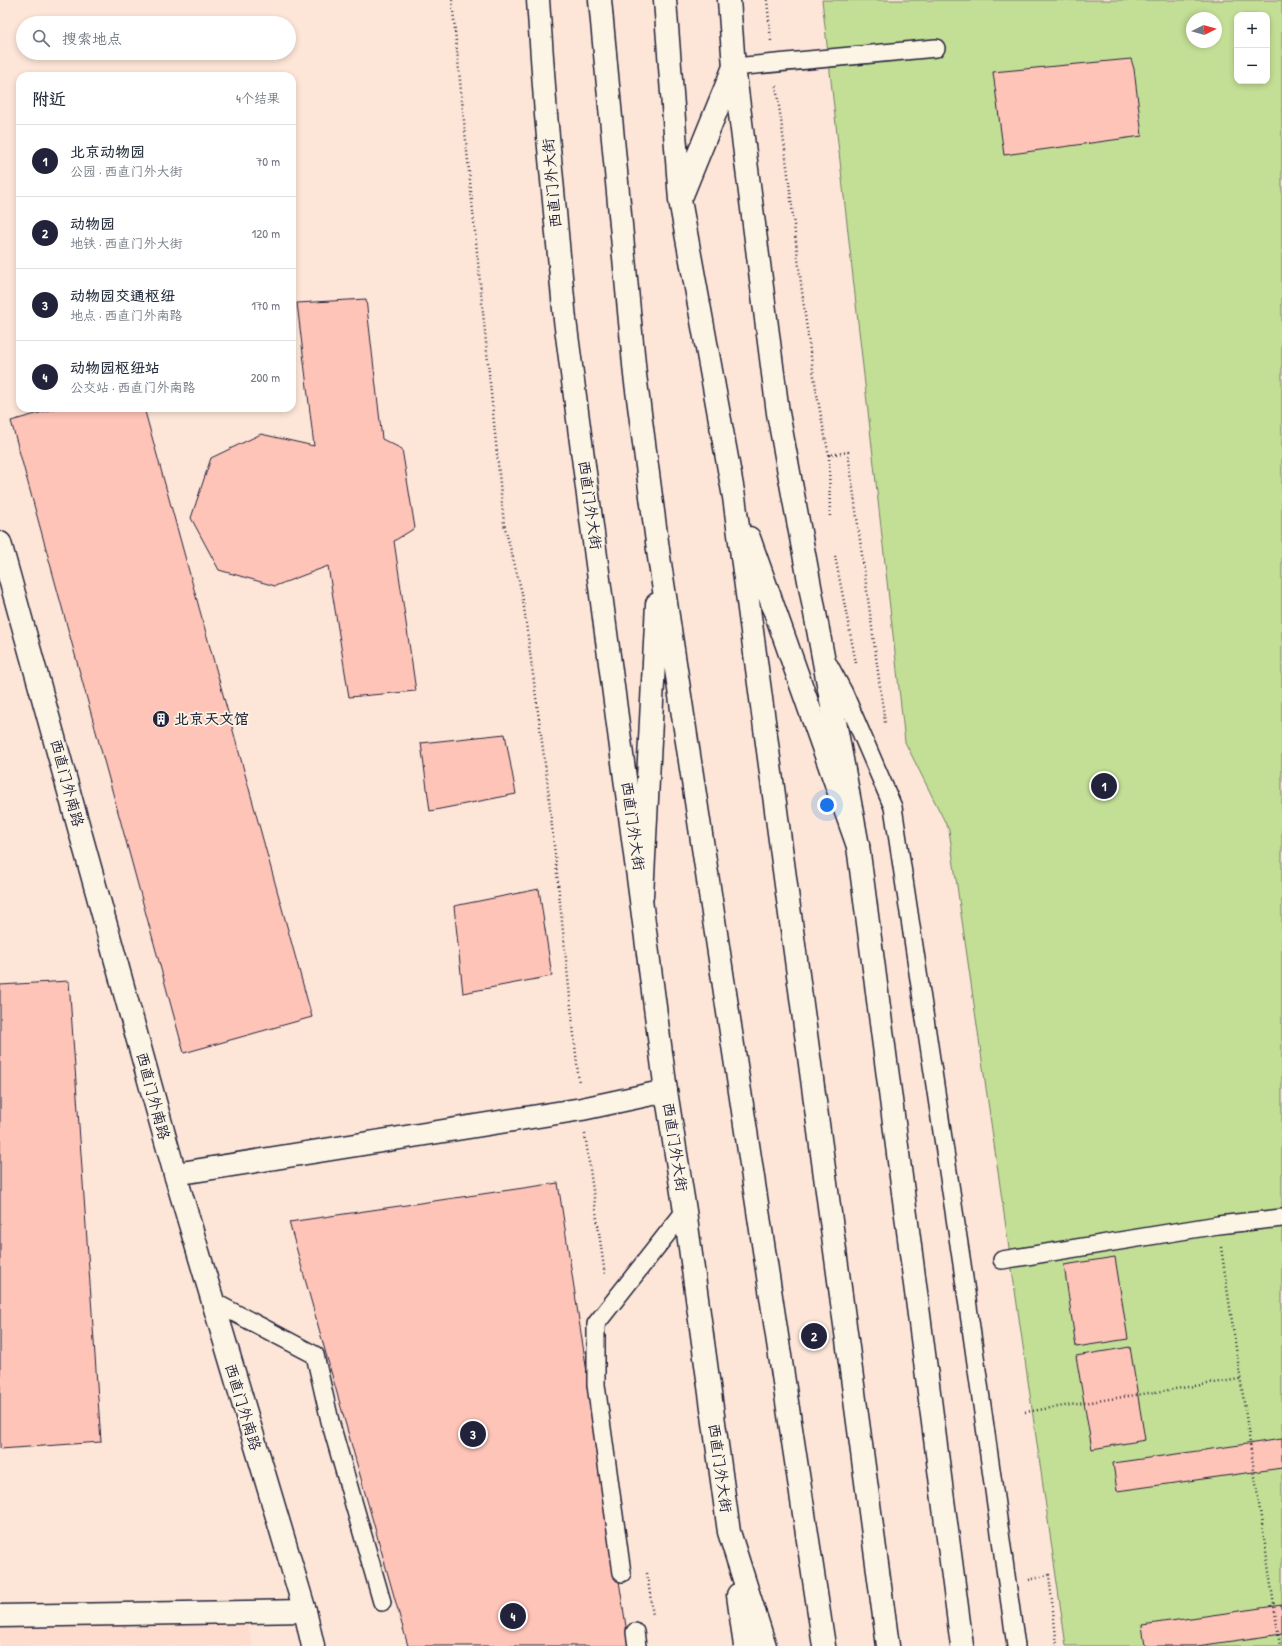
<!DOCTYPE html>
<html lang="zh">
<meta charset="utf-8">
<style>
:root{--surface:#fff;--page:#f2f2f3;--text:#1f2937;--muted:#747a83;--line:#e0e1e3;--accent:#22223b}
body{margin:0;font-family:"Patrick Hand","LXGW WenKai TC",sans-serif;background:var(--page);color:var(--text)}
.controls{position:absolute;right:12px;top:12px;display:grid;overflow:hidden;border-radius:8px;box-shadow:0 2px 6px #0003}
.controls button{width:36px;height:36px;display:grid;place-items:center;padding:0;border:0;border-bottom:1px solid var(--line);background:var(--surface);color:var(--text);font:20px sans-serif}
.compass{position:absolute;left:1186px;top:12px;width:36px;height:36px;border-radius:50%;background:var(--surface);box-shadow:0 2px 6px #0003;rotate:85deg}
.you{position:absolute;left:827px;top:805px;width:14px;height:14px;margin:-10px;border:3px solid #fff;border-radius:50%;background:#1a73e8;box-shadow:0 0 0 6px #1a73e833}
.badge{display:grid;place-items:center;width:26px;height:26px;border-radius:50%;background:var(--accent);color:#fff;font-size:13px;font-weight:700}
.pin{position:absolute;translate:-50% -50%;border:2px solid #fff;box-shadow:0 1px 4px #0006}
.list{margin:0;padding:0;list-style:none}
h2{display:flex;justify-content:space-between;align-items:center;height:52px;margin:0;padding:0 16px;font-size:17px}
h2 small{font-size:13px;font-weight:400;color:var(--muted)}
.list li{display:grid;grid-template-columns:26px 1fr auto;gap:12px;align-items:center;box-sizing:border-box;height:72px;padding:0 16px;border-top:1px solid var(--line)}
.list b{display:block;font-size:15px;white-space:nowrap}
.list p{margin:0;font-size:13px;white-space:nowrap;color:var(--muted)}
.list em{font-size:13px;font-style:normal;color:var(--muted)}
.icon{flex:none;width:22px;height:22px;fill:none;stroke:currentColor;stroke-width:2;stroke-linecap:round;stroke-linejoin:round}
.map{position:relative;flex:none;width:1282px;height:1646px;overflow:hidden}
.search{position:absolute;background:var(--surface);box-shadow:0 2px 6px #0003;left:16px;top:16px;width:280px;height:44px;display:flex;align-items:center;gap:10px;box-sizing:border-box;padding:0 14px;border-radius:22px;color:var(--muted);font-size:15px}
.panel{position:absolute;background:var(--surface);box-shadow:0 2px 6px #0003;left:16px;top:72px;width:280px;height:340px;border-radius:12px}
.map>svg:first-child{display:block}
.built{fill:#fedcce}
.green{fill:#c3de95;stroke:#728068;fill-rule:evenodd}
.building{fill:#ffc4b8;stroke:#22223b}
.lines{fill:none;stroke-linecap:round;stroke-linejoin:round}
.lane-casing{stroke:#22223b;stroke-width:20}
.street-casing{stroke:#22223b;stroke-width:25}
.secondary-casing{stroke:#22223b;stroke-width:25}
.highway-casing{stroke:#22223b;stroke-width:25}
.path{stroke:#22223b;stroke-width:2.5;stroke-dasharray:1 3;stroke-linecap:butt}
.lane{stroke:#fcf5e5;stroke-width:17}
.street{stroke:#fcf5e5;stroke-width:22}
.secondary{stroke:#fcf5e5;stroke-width:22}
.highway{stroke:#fcf5e5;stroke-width:22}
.labels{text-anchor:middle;stroke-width:3.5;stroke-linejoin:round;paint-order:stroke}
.street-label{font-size:15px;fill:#22223b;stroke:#fcf5e5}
.poi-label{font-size:15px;font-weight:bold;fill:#22223b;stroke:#fcf5e5;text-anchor:start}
</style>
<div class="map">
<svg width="1282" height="1646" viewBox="0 0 1282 1646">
<rect width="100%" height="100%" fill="#fde6d8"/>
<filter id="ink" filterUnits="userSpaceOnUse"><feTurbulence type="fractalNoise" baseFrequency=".025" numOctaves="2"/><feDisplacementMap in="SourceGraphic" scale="8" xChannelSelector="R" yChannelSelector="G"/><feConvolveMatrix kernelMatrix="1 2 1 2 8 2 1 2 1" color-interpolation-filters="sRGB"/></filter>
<g filter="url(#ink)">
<path class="built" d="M244 1611 253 1646H0V1627Z"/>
<path class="green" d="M822 0H1282V1646H1066L949 830 905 742ZM1237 15H1267V81H1237ZM1192 18H1216V42H1192Z"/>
<path class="building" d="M1131 59 1134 69 1142 136 1004 155 993 72Z
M366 299 382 439 402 449 415 528 394 541 416 691 349 697 328 566 275 586 219 570 191 518 211 458 261 434 314 446 297 303Z
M57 408H144L312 1017 184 1053 11 421Z
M505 734 516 794 430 811 421 743Z
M539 889 552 976 463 993 454 906Z
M69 981 101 1442 0 1449V985Z
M558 1183 629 1646H408L289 1222Z
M1115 1257 1128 1339 1076 1347 1064 1265Z
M1130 1347 1145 1440 1092 1449 1076 1356Z
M1282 1439V1468L1117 1491 1113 1463Z
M1282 1605V1634L1197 1646H1145L1142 1625Z"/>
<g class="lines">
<defs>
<path id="lane" d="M734 67 936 48
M829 665 844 693 893 807 962 1264 1016 1646
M1002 1260 1218 1225 1282 1218
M212 1301 315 1355 330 1421 382 1602
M622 1573 596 1385V1324L685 1211
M635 1632 637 1646"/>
<path id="street" d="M175 1174 582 1109 666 1091
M0 1616 305 1611"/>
<path id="secondary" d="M538 0 546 115 565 320 666 1091 685 1211 729 1532 765 1646
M729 0 734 67 778 413 858 846 962 1646
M0 543 175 1174 305 1611 313 1646
M738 1595 745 1646"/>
<path id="highway" d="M600 0 635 375 659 557 824 1646
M665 0 680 200 734 497 888 1646
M682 195 734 67
M749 538 858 846
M642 896 657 604"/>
</defs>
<use href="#lane" class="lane-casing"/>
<use href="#street" class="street-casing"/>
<use href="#secondary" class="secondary-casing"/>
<use href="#highway" class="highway-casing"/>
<path class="path" d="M452 0 504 524 522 593 547 779 579 1083
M767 0 771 41
M776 86C795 209 802 334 829 455L848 452 885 723H883
M829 455 830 519
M835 556 856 663
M585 1134 605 1275
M1221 1247 1280 1646
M1025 1412 1240 1379
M647 1573 653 1616
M1029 1580 1049 1575 1057 1646"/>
<use href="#lane" class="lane"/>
<use href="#street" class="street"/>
<use href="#secondary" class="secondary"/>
<use href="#highway" class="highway"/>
</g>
</g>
<defs>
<symbol id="building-disc" viewBox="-11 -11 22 22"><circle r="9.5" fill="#22223b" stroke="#fcf5e5"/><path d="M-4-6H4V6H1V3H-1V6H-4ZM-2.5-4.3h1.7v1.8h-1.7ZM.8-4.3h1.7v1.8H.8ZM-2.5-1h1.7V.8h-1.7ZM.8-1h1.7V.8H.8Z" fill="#fff"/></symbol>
</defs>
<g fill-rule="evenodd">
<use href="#building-disc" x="151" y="709" width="20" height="20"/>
</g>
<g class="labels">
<g class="street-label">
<text transform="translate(552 183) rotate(-95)" y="5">西直门外大街</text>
<text transform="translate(590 505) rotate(82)" y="5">西直门外大街</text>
<text transform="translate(67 783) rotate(75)" y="5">西直门外南路</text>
<text transform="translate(633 826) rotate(82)" y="5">西直门外大街</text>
<text transform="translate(153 1096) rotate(75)" y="5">西直门外南路</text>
<text transform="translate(675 1147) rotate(81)" y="5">西直门外大街</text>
<text transform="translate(243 1407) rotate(73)" y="5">西直门外南路</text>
<text transform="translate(720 1468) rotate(82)" y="5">西直门外大街</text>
</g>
<g class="poi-label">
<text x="174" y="724">北京天文馆</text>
</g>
</g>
</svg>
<div class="controls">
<button>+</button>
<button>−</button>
</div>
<svg class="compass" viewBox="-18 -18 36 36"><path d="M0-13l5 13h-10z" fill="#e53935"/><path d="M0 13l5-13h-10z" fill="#747a83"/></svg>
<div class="you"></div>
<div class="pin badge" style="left:1104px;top:786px">1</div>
<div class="pin badge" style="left:814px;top:1336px">2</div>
<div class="pin badge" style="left:473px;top:1434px">3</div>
<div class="pin badge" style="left:513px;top:1616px">4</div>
<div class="search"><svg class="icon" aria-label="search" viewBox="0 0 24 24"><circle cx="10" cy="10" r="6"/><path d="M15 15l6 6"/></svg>搜索地点</div>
<section class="panel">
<h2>附近<small>4个结果</small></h2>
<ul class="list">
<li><span class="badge">1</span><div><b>北京动物园</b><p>公园 · 西直门外大街</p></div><em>70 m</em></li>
<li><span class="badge">2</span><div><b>动物园</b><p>地铁 · 西直门外大街</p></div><em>120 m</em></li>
<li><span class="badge">3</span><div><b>动物园交通枢纽</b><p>地点 · 西直门外南路</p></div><em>170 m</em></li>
<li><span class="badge">4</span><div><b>动物园枢纽站</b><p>公交站 · 西直门外南路</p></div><em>200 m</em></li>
</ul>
</section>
</div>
